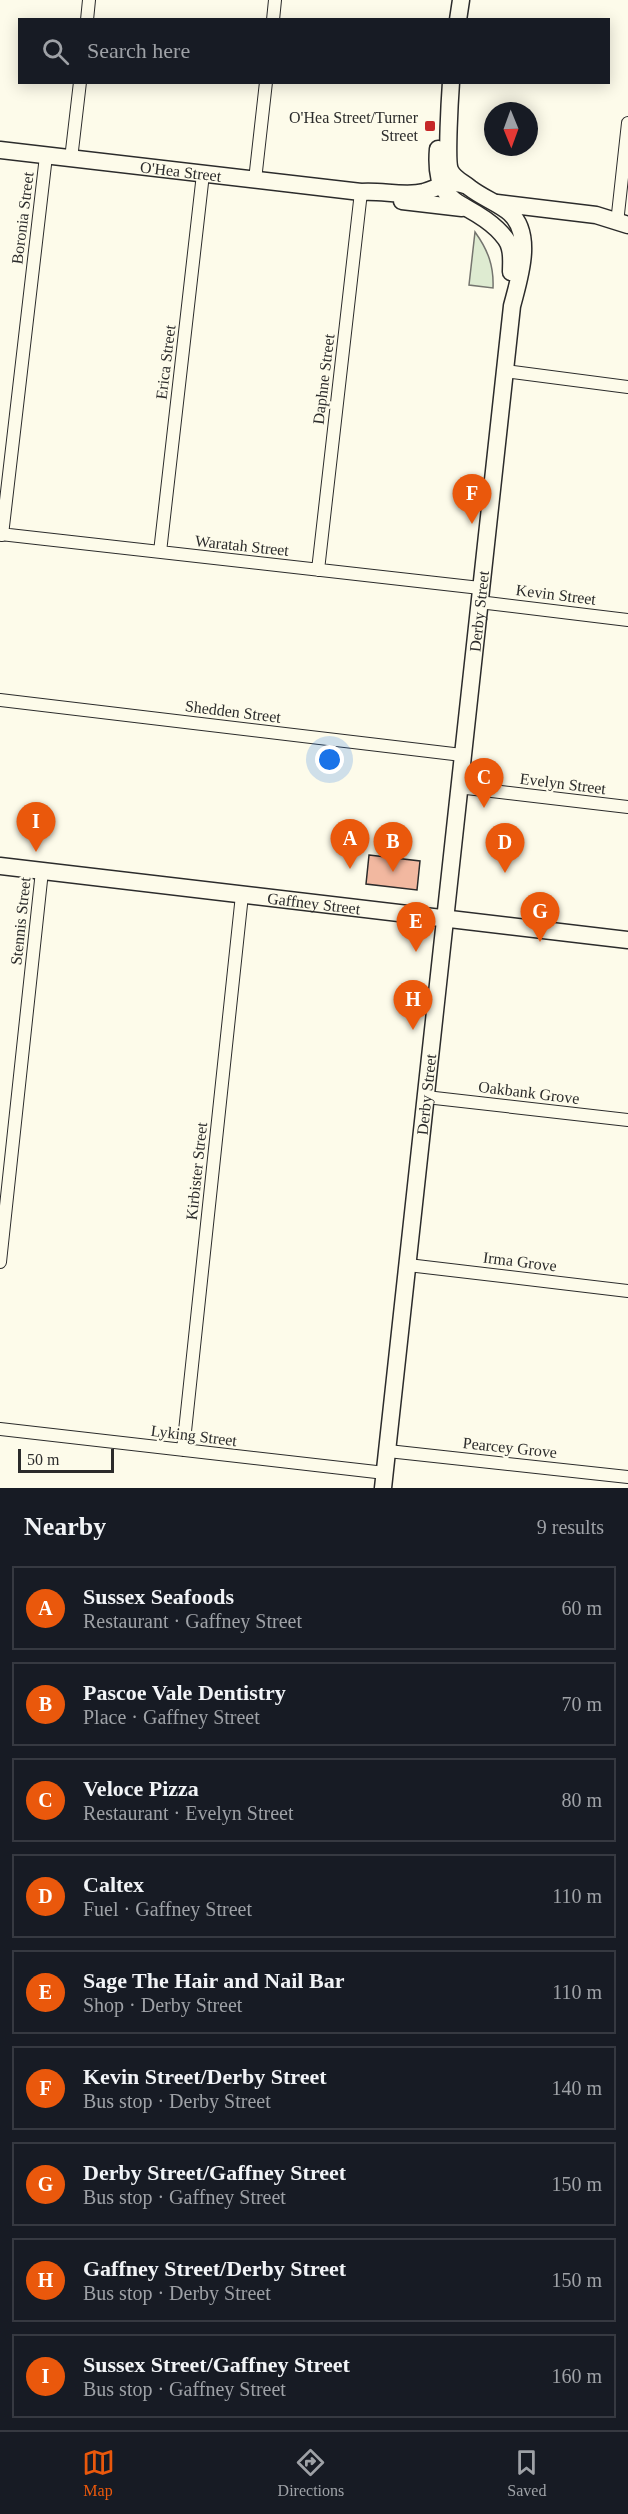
<!DOCTYPE html>
<meta charset="utf-8">
<style>
:root{--surface:#171b24;--page:#242831;--text:#f1f3f6;--muted:#9ea1a6;--line:#363941;--accent:#ea580c}
body{margin:0;font-family:Georgia,serif;background:var(--page);color:var(--text)}
.compass{position:absolute;left:484px;top:102px;width:54px;height:54px;border-radius:50%;background:var(--surface);box-shadow:0 3px 15px #0003;rotate:179deg}
.scale{position:absolute;left:18px;bottom:15px;width:96px;box-sizing:border-box;padding-left:6px;border:3px solid #2b2b2b;border-top:0;font-size:16px;line-height:21px;white-space:nowrap;color:#2b2b2b;-webkit-text-stroke:4px #fdfbea;paint-order:stroke}
.you{position:absolute;left:330px;top:760px;width:21px;height:21px;margin:-15px;border:4px solid #fff;border-radius:50%;background:#1a73e8;box-shadow:0 0 0 9px #1a73e833}
.badge{display:grid;place-items:center;width:39px;height:39px;border-radius:50%;background:var(--accent);color:#fff;font-size:20px;font-weight:700}
.pin{position:absolute;translate:-50% -50px;filter:drop-shadow(0 2px 3px #0008)}
.pin::after{content:'';position:absolute;top:32px;width:21px;height:18px;background:inherit;clip-path:polygon(0 0,100% 0,50% 100%)}
.list{margin:0;padding:0;list-style:none}
h2{display:flex;justify-content:space-between;align-items:center;height:78px;margin:0;padding:0 24px;font-size:26px}
h2 small{font-size:20px;font-weight:400;color:var(--muted)}
.list li{display:grid;grid-template-columns:39px 1fr auto;gap:18px;align-items:center;box-sizing:border-box;height:84px;margin:0 12px 12px;padding:0 12px;border:2px solid var(--line);border-radius:0px}
.list b{display:block;font-size:22px;white-space:nowrap}
.list p{margin:0;font-size:20px;white-space:nowrap;color:var(--muted)}
.list em{font-size:20px;font-style:normal;color:var(--muted)}
.icon{flex:none;width:33px;height:33px;fill:none;stroke:currentColor;stroke-width:2;stroke-linecap:round;stroke-linejoin:round}
.map{position:relative;flex:none;width:628px;height:1488px;overflow:hidden}
.search{position:absolute;background:var(--surface);box-shadow:0 3px 15px #0003;left:18px;right:18px;top:18px;height:66px;display:flex;align-items:center;gap:15px;box-sizing:border-box;padding:0 21px;border-radius:0px;color:var(--muted);font-size:22px}
.sheet{height:942px;background:var(--surface)}
nav{display:flex;justify-content:space-around;align-items:center;box-sizing:border-box;height:84px;border-top:2px solid var(--line);background:var(--surface);font-size:16px;color:var(--muted)}
nav a{display:grid;justify-items:center;gap:3px}
nav .on{color:var(--accent)}
.map>svg:first-child{display:block}
.green{fill:#deebd1;stroke:#74746e;stroke-width:1.5}
.building{fill:#f2b8a0;stroke:#2b2b2b;stroke-width:1.5}
.lines{fill:none;stroke-linecap:round;stroke-linejoin:round}
.street-casing{stroke:#2b2b2b;stroke-width:14}
.secondary-casing{stroke:#2b2b2b;stroke-width:19}
.street{stroke:#fdfbea;stroke-width:12}
.secondary{stroke:#fdfbea;stroke-width:16}
.poi-dot{fill:#c62828;stroke:#fdfbea;stroke-width:2}
.labels{text-anchor:middle;stroke-width:4.5;stroke-linejoin:round;paint-order:stroke}
.poi-label{font-size:16px;fill:#2b2b2b;stroke:#fdfbea;text-anchor:end}
.street-label{font-size:16px;fill:#2b2b2b;stroke:#fdfbea}
</style>
<div class="map">
<svg width="628" height="1488" viewBox="0 0 628 1488">
<rect width="100%" height="100%" fill="#fdfbea"/>
<path class="green" d="M475 232C488 250 494 266 493 288L469 285Z"/>
<path class="building" d="M369 855 420 861 417 890 366 884Z"/>
<g class="lines">
<defs>
<path id="street" d="M87 20 89 0
M273 20 275 0
M71 159 80 82
M255 180 266 82
M617 223 628 123
M505 371 628 387
M0 534 480 588
M2 535 46 156
M160 552 203 174
M318 570 361 192
M479 602 628 620
M0 700 462 755
M458 787 628 807
M426 1097 628 1120
M0 1262 42 871
M408 1265 628 1291
M0 1429 385 1473
M183 1450 242 895
M388 1451 628 1477"/>
<g id="secondary">
<path d="M458 20 461 0"/>
<path d="M438 149C433 209 465 198 497 229 503 235 509 241 510 249 512 256 511 265 511 272"/>
<path id="s1" d="M0 150 361 192C380 190 406 197 424 192 440 187 448 180 465 185"/>
<path d="M402 201 462 208"/>
<path d="M497 203 596 215 628 225"/>
<path id="s2" d="M0 866 628 940"/>
<path id="s3" d="M383 1488 512 306C519 279 534 235 510 213 498 203 483 198 470 188 463 182 454 179 450 170 446 161 450 96 451 82"/>
</g>
</defs>
<use href="#street" class="street-casing"/>
<use href="#secondary" class="secondary-casing"/>
<use href="#street" class="street"/>
<use href="#secondary" class="secondary"/>
</g>
<rect class="poi-dot" x="424" y="120" width="12" height="12" rx="3"/>
<g class="labels">
<g class="poi-label">
<text x="418" y="123">O'Hea Street/Turner<tspan x="418" dy="18">Street</tspan></text>
</g>
<g class="street-label">
<text dy="6" stroke="none"><textPath href="#s1" startOffset="182">O'Hea Street</textPath></text>
<text transform="translate(22 218) rotate(-83)" y="6">Boronia Street</text>
<text transform="translate(165 362) rotate(-83)" y="6">Erica Street</text>
<text transform="translate(323 379) rotate(-83)" y="6">Daphne Street</text>
<text transform="translate(242 545) rotate(6)" y="6">Waratah Street</text>
<text transform="translate(556 594) rotate(7)" y="6">Kevin Street</text>
<text dy="6" stroke="none"><textPath href="#s3" startOffset="882">Derby Street</textPath></text>
<text transform="translate(233 711) rotate(7)" y="6">Shedden Street</text>
<text transform="translate(563 783) rotate(7)" y="6">Evelyn Street</text>
<text dy="6" stroke="none"><textPath href="#s2" startOffset="316">Gaffney Street</textPath></text>
<text transform="translate(20 921) rotate(-84)" y="6">Stennis Street</text>
<text transform="translate(529 1092) rotate(7)" y="6">Oakbank Grove</text>
<text dy="6" stroke="none"><textPath href="#s3" startOffset="396">Derby Street</textPath></text>
<text transform="translate(196 1171) rotate(-84)" y="6">Kirbister Street</text>
<text transform="translate(520 1261) rotate(7)" y="6">Irma Grove</text>
<text transform="translate(194 1435) rotate(7)" y="6">Lyking Street</text>
<text transform="translate(510 1447) rotate(6)" y="6">Pearcey Grove</text>
</g>
</g>
</svg>
<svg class="compass" viewBox="-18 -18 36 36"><path d="M0-13l5 13h-10z" fill="#e53935"/><path d="M0 13l5-13h-10z" fill="#9ea1a6"/></svg>
<div class="scale">50 m</div>
<div class="you"></div>
<div class="pin badge" style="left:350px;top:869px">A</div>
<div class="pin badge" style="left:393px;top:872px">B</div>
<div class="pin badge" style="left:484px;top:808px">C</div>
<div class="pin badge" style="left:505px;top:873px">D</div>
<div class="pin badge" style="left:416px;top:952px">E</div>
<div class="pin badge" style="left:472px;top:524px">F</div>
<div class="pin badge" style="left:540px;top:942px">G</div>
<div class="pin badge" style="left:413px;top:1030px">H</div>
<div class="pin badge" style="left:36px;top:852px">I</div>
<div class="search"><svg class="icon" aria-label="search" viewBox="0 0 24 24"><circle cx="10" cy="10" r="6"/><path d="M15 15l6 6"/></svg>Search here</div>
</div>
<section class="sheet">
<h2>Nearby<small>9 results</small></h2>
<ul class="list">
<li><span class="badge">A</span><div><b>Sussex Seafoods</b><p>Restaurant · Gaffney Street</p></div><em>60 m</em></li>
<li><span class="badge">B</span><div><b>Pascoe Vale Dentistry</b><p>Place · Gaffney Street</p></div><em>70 m</em></li>
<li><span class="badge">C</span><div><b>Veloce Pizza</b><p>Restaurant · Evelyn Street</p></div><em>80 m</em></li>
<li><span class="badge">D</span><div><b>Caltex</b><p>Fuel · Gaffney Street</p></div><em>110 m</em></li>
<li><span class="badge">E</span><div><b>Sage The Hair and Nail Bar</b><p>Shop · Derby Street</p></div><em>110 m</em></li>
<li><span class="badge">F</span><div><b>Kevin Street/Derby Street</b><p>Bus stop · Derby Street</p></div><em>140 m</em></li>
<li><span class="badge">G</span><div><b>Derby Street/Gaffney Street</b><p>Bus stop · Gaffney Street</p></div><em>150 m</em></li>
<li><span class="badge">H</span><div><b>Gaffney Street/Derby Street</b><p>Bus stop · Derby Street</p></div><em>150 m</em></li>
<li><span class="badge">I</span><div><b>Sussex Street/Gaffney Street</b><p>Bus stop · Gaffney Street</p></div><em>160 m</em></li>
</ul>
</section>
<nav>
<a class="on"><svg class="icon" aria-label="map" viewBox="0 0 24 24"><path d="M3 6l6-2 6 2 6-2v14l-6 2-6-2-6 2zM9 4v14M15 6v14"/></svg>Map</a>
<a><svg class="icon" aria-label="directions" viewBox="0 0 24 24"><path d="M12 3l9 9-9 9-9-9zM9 14v-3h6M13 9l2 2-2 2"/></svg>Directions</a>
<a><svg class="icon" aria-label="saved" viewBox="0 0 24 24"><path d="M7 4h10v16l-5-4-5 4z"/></svg>Saved</a>
</nav>
